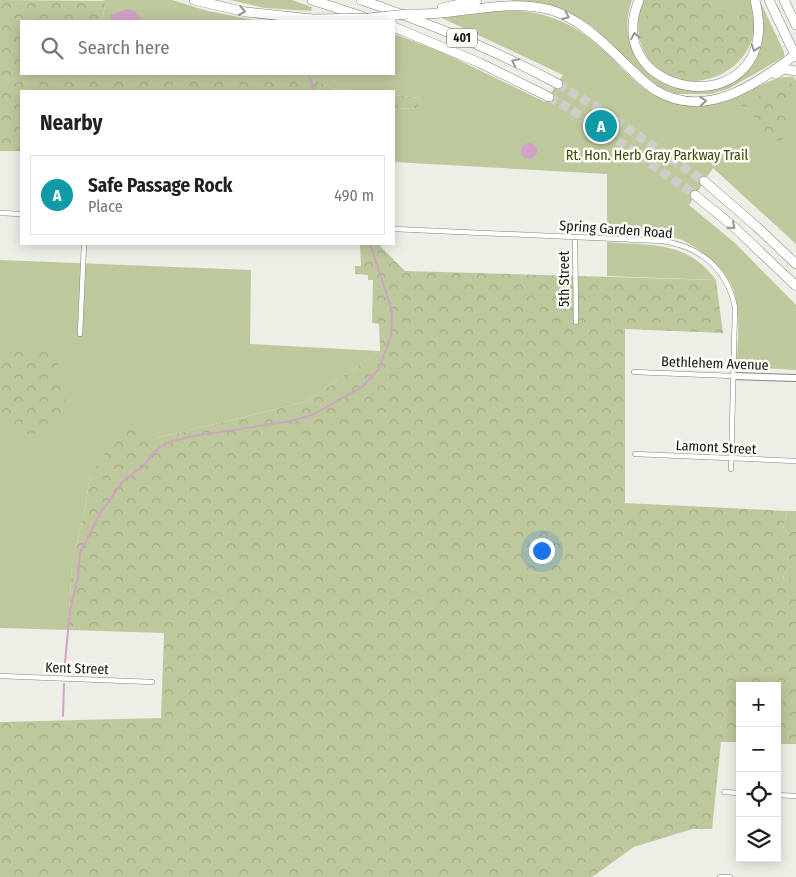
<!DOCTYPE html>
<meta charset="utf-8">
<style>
:root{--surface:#fff;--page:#f2f2f2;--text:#202124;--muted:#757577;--line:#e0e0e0;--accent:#b45309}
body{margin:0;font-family:"Fira Sans Condensed",sans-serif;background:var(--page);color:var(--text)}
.controls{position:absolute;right:15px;bottom:15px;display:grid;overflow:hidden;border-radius:0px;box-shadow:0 2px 12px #0003}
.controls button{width:45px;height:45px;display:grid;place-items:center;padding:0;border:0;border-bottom:1px solid var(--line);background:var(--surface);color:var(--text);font:25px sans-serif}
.you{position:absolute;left:541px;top:550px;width:18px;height:18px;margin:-12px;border:4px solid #fff;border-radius:50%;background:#1a73e8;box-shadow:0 0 0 8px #1a73e833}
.badge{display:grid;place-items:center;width:32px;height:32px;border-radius:50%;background:var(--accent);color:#fff;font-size:16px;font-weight:700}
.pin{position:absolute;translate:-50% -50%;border:2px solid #fff;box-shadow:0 1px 5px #0006}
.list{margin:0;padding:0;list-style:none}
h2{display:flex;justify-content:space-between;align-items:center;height:65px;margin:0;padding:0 20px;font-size:21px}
h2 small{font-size:16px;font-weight:400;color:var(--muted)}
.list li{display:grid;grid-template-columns:32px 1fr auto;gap:15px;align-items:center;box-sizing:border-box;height:80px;margin:0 10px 10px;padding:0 10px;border:1px solid var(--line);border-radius:0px}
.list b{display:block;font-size:19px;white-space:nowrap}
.list p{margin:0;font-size:16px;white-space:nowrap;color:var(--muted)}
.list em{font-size:16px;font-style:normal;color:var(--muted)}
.icon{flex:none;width:28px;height:28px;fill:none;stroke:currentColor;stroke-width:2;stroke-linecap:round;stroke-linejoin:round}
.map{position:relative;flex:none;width:796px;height:877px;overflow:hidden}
.search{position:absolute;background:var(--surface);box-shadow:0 2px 12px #0003;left:20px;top:20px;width:375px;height:55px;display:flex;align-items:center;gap:12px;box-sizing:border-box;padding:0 18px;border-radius:0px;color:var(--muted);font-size:19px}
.panel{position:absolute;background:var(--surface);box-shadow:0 2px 12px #0003;left:20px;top:90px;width:375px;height:155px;border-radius:0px}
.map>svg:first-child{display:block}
.green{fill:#bec89d}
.forest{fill:url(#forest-crowns)}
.water{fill:#d1a1c6}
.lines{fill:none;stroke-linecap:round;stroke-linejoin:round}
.stream{stroke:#d1a1c6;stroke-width:2}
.highway-tunnel{stroke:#cdcec7;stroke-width:9;stroke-dasharray:9 4.5;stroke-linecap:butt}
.street-casing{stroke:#83857e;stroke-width:5.5}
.secondary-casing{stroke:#83857e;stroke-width:8}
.highway-casing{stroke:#83857e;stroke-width:10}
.street{stroke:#fff;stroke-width:4.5}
.secondary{stroke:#fff;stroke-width:6}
.highway{stroke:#fff;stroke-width:9}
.highway-bridge-casing{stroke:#83857e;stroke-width:10;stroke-linecap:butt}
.highway-bridge{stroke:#fff;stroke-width:9}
.oneway{stroke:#969695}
.labels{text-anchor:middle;stroke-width:5;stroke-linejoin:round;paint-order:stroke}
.shield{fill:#fafcf5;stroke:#5a5a57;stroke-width:1}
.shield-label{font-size:12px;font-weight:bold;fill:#151513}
.park-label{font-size:14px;fill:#424b0b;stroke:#fafcf5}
.street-label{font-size:14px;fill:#151513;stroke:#fafcf5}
</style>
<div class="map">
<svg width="796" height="877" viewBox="0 0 796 877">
<defs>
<pattern id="forest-crowns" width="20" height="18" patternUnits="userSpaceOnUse" patternTransform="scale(1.25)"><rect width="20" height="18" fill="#bec89d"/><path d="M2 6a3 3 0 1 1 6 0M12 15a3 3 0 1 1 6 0" fill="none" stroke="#a2ab86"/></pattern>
</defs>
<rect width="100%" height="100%" fill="#edefe7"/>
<path class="green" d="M102 0H172L208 11 259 21H102L106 1Z
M230 0H292L312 7 311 11 265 8Z
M512 0H632C609 61 677 113 732 80 742 74 750 67 756 56 764 38 760 21 758 3H761L784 52V57L728 89 711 94H675L656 86 590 25 568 13 512 2Z
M643 0H750C779 75 662 117 640 41 637 27 637 13 643 0Z
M502 10C540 10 571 21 599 46 623 67 642 95 674 103 695 109 718 104 738 97 756 90 774 74 794 77L796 81V244L713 168 689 205 735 243 796 305V370L742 367 737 364C737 341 741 317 735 295 729 270 696 243 673 237 652 231 628 233 607 233V174L394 162V108L419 109 420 98 394 95V91H360L331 88 300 74H394V34L442 52 545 102 563 75 442 18Z
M607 242C652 246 686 240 716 280L607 276Z
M0 260 251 270 250 344 380 351 305 402 157 438 90 475 85 509 72 565 68 630 0 628Z
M787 511H796V529L789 534 783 529Z
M790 562H796V580L783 579Z"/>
<path class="forest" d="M0 0 106 1 102 21H21V74H300L331 88 360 91H21V151H0Z
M654 0H719V6L729 17 741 13 752 19C750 32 749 46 741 56 739 60 733 62 729 65 706 79 674 81 655 58 645 44 646 25 646 9Z
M785 79 795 85 788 100 777 106 787 117 789 125 781 142C768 138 763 134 760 121L754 117 756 108 740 106 761 95 772 92 774 83Z
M394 95 420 98 419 109 394 108Z
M360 244H378L405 271 716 280 723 333 625 329V503L787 511 783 529 789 534 796 529V562L790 563 783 578 796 580V744H777V686H740V742H721L712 829H692L634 847 592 877H0V722L161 718 164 633 68 630 72 565 85 509 90 475 128 422 157 438 305 402 380 351 379 324 372 323 373 280H368V275L355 274V266H361Z
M0 351 54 352C68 389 72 396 52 433L19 435 0 424Z"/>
<path class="water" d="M127 9 135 11 142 21H110L111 15Z
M521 151a8 8 0 1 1 16 0a8 8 0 1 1-16 0Z"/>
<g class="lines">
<path class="stream" d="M309 74 314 91
M64 673 70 610 78 578 80 553 99 515 124 480 145 465 153 453 166 443 188 437 291 421 312 415 362 387 379 369 391 335 392 310 370 244
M63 716 64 684"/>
<path class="highway-tunnel" d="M558 84 598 108 704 181
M549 97 590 121 695 195"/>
<defs>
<path id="street" d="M0 213 21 214
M394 229 663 241C701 247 727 269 735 307L731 469
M575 237 576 322
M80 334 84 244
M634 372 733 376
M635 454 796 461
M0 676 152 682
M724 792 740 793
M777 795 796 796
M720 877H730"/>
<path id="secondary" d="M733 376 796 378"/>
<path id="highway" d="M194 0 246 12 312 19
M312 0 364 17
M361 0C429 23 495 50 558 84
M639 0C597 103 786 127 755 0
M769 0 796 57
M784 0 796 25
M442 8 477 0
M407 14C419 14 430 14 441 13 477 10 515 0 551 10 576 18 594 34 613 52 627 65 640 80 655 90 705 121 757 84 796 54
M394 27 480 63 549 97
M776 74 784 69 796 71
M704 181 757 227 796 264
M695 195 734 227 796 286"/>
</defs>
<use href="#street" class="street-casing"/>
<use href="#secondary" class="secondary-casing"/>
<use href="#highway" class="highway-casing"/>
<use href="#street" class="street"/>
<use href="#secondary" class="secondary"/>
<use href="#highway" class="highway"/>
<defs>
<path id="highway-bridge" d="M312 19 369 18 407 14"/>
</defs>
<use href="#highway-bridge" class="highway-bridge-casing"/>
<use href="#highway-bridge" class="highway-bridge"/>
</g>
<defs><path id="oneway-chevron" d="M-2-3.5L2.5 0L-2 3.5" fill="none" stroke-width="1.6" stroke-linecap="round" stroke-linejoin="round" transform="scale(1.25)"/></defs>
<g class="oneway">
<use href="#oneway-chevron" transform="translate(242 11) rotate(11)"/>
<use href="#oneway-chevron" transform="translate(566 16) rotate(24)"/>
<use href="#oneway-chevron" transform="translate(635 36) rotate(-100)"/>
<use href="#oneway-chevron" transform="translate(755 48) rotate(110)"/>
<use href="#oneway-chevron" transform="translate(515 62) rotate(-154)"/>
<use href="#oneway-chevron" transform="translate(703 101) rotate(-5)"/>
<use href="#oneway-chevron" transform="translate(732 226) rotate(41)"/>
</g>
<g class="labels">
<rect class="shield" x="447" y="28.5" width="30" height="19" rx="4"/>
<g class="shield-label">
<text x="462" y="42">401</text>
</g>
<g class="park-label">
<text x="657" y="160">Rt. Hon. Herb Gray Parkway Trail</text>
</g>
<g class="street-label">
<text transform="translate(616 229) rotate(4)" y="5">Spring Garden Road</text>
<text transform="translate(564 279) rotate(-90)" y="5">5th Street</text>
<text transform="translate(715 363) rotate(2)" y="5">Bethlehem Avenue</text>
<text transform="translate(716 447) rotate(3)" y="5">Lamont Street</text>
<text transform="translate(77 668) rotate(2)" y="5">Kent Street</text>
</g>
</g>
</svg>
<div class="controls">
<button>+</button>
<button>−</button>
<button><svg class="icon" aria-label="locate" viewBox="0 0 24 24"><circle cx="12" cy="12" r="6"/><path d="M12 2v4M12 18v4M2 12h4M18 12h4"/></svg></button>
<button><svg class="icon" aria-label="layers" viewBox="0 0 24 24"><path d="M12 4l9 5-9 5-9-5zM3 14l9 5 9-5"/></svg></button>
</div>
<div class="you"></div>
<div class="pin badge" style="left:601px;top:126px;background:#0f9aa8">A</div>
<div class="search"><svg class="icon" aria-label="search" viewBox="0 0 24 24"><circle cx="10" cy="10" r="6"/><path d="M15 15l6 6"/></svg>Search here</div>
<section class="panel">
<h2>Nearby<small></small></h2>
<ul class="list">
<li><span class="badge" style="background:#0f9aa8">A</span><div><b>Safe Passage Rock</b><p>Place</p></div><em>490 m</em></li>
</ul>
</section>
</div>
